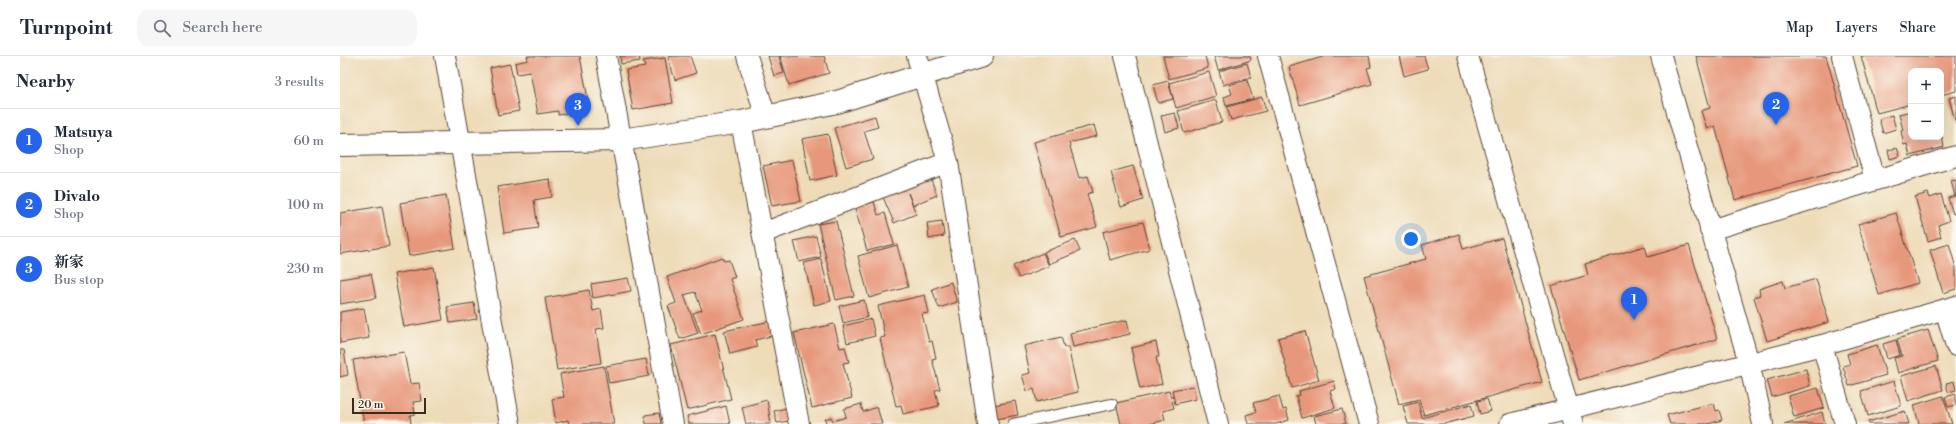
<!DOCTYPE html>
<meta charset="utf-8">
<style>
:root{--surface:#fff;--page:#f6f6f7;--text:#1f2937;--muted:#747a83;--line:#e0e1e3;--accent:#2563eb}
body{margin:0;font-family:"Libre Bodoni","Noto Serif JP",serif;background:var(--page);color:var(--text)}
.controls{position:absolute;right:12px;top:12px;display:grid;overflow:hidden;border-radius:8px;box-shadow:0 4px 16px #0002}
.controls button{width:36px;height:36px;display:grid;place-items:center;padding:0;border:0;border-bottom:1px solid var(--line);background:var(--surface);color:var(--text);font:20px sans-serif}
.scale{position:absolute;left:12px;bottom:10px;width:74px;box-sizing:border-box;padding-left:4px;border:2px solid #3b2a1e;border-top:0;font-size:11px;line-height:14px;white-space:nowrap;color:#3b2a1e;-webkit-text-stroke:3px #fbf7ec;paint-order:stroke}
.you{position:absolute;left:1071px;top:183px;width:14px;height:14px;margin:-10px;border:3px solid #fff;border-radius:50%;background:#1a73e8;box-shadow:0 0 0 6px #1a73e833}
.badge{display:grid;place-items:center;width:26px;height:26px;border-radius:50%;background:var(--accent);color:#fff;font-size:13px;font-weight:700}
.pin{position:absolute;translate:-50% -33px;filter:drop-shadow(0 1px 2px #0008)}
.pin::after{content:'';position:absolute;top:21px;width:14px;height:12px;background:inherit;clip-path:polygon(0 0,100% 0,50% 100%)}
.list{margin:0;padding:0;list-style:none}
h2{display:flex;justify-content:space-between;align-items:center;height:52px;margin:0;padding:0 16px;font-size:17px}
h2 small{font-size:13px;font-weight:400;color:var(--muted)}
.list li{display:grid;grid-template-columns:26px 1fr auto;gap:12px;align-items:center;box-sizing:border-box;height:64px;padding:0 16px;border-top:1px solid var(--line)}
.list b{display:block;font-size:15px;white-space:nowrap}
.list p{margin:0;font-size:13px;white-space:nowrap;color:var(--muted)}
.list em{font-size:13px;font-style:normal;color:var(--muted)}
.icon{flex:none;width:22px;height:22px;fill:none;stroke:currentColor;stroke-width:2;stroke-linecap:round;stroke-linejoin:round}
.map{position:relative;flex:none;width:1616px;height:368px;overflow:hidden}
header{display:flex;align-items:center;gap:24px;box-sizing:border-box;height:56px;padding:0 20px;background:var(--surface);border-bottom:1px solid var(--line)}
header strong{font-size:19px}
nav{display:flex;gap:22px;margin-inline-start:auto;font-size:14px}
.search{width:280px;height:36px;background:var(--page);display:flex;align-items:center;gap:10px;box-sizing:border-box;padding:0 14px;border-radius:12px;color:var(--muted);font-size:15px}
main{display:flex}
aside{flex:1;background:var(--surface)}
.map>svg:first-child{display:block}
.building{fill:#e7987c}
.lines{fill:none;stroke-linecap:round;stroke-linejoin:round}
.service-casing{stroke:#564535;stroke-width:12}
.minor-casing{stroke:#564535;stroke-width:22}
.tertiary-casing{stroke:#564535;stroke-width:24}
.service{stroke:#fff;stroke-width:10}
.minor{stroke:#fff;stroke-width:20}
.tertiary{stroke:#fff;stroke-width:22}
</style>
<header>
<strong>Turnpoint</strong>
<div class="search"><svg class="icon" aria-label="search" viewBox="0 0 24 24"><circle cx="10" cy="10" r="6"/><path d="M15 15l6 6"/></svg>Search here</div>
<nav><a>Map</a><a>Layers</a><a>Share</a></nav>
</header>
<main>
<aside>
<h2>Nearby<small>3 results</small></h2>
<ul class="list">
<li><span class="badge">1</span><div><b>Matsuya</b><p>Shop</p></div><em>60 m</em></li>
<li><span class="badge">2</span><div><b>Divalo</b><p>Shop</p></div><em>100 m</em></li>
<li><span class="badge">3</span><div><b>新家</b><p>Bus stop</p></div><em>230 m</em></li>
</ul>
</aside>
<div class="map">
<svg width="1616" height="368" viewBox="0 0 1616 368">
<rect width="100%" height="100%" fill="#fbf7ec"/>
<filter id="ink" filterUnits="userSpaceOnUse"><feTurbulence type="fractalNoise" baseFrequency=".025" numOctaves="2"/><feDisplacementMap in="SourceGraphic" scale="8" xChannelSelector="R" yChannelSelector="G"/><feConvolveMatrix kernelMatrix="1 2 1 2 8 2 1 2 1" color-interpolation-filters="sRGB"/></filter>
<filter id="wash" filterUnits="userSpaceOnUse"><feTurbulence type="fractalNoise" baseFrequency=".012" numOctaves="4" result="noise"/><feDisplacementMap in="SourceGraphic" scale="16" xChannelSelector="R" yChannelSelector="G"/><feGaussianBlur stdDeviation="0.9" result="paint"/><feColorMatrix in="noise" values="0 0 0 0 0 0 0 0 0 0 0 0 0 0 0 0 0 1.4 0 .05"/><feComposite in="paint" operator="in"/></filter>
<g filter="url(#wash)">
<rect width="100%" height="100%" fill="#eedcb9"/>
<g id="blocks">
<path class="building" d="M187 0H240L249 49 230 53 231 57 218 59V55L198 58 190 16 177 18 175 7 188 4Z
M280 0H299L300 5 281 8Z
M333 0H350L356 17 335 24 328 1Z
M428 0H439L444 17 434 20Z
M440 0H484L489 17 449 29Z
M823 0H865L868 12 829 23Z
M874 0H910L911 4 878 14Z
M986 0H1029L1031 11 1027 12 1032 28 960 49 949 11Z
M1059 0H1084L1088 13 1064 20Z
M1356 0H1486L1517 110 1395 144 1375 70 1367 73 1361 55 1370 52Z
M1521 0H1616V35L1601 39V15H1571V48L1537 57Z
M325 2 333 47 293 54 286 14 305 11 303 5Z
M907 7 911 21 883 29 879 15Z
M170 8 179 55 158 59 150 12Z
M869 16 876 40 836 52 829 27Z
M907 24 913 43 886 50 884 41 892 38 889 29Z
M828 25 833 43 818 47 813 29Z
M1616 40V68L1609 42Z
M922 41 926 55 891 64 887 51Z
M876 44 882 66 844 77 838 55Z
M1571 55V81H1602L1604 91 1570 100 1567 88 1564 89 1561 75 1563 74 1559 58Z
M835 57 839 72 825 76 821 60Z
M1552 59 1556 73 1543 77 1539 63Z
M535 60 538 71 524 75 533 103 506 111 494 72Z
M754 69 757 80 729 87 739 122 748 120 753 136 747 138 757 171 721 181 694 86Z
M488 78 497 119 470 125 462 83Z
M1557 92 1560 100 1550 103 1548 94Z
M452 104 461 145 432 150 423 110Z
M793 110 803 144 781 151 771 116Z
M590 121 597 139 573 149 568 137 576 158 554 167 543 141Z
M210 123 212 141 194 144 198 172 164 177 157 131Z
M1616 124V157L1613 158 1608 142 1615 140 1611 125Z
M1588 137 1590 142 1601 138 1609 165 1598 169 1601 181 1588 185 1575 141Z
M106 139 115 192 69 200 60 147Z
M534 146 538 159 545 157 554 188 527 195 515 152Z
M42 150 49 190 0 198V157Z
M1556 157 1578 227 1539 239 1518 168Z
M496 165 514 240 496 244 478 168Z
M602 165 604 180 589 183 587 167Z
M803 166 810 193 770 204 763 176Z
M1119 178 1123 193 1162 182 1202 326 1084 359 1079 343 1059 348 1024 220 1086 203 1082 189Z
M476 180 481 201 459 206 454 185Z
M735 184 740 195 709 208 704 196Z
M1609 188 1616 212V233L1603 237 1590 194Z
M557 189 568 231 529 242 518 200Z
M1349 189 1377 283 1239 324 1211 230 1248 219 1245 208 1305 190 1308 201Z
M703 197 709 210 679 222 673 210Z
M382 201 384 205 389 204 395 221 390 223 404 263 361 278 353 257 362 254 355 236 344 239 358 277 340 283 328 250 336 247 327 221Z
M481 203 491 245 474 249 464 207Z
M94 211 103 264 64 271 54 218Z
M31 218 36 242 0 248V223Z
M288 222 291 235 253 242 251 228Z
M1476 223 1489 266 1427 285 1414 241 1420 239 1419 233 1443 225 1445 232Z
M611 226 617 246 599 252 592 233Z
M249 234 253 255 261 253 264 272 256 273 261 307 217 314 205 242Z
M585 239 589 257 582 258 589 286 592 285 596 302 592 303 600 333 595 334 599 350 563 358 561 349 556 350 540 282 545 281 538 250Z
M524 244 528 261 503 267 499 250Z
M134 247 137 263 110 267 107 251Z
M24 252 29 282 0 287V256Z
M531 263 535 280 507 287 503 270Z
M787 264 790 278 733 291 730 277Z
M431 265 435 279 415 284 417 291 390 298 384 275Z
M494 268 500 292 505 291 509 306 503 307 512 342 472 352 454 277Z
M1588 274 1598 305 1558 317 1554 302 1562 300 1557 283Z
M965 275 979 324 952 332 938 282Z
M375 278 391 343 347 354 331 289Z
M721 281 724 291H728L738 336 697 346 694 333 687 335 682 319 690 317 684 290Z
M1556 284 1560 299 1547 303 1543 288Z
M816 286 819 301H816L822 328 800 333 791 292Z
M1537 289 1546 319 1509 330 1503 310 1510 308 1507 298Z
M0 294H4L8 319 0 321Z
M64 296 70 328 79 327 82 345 73 346 75 358 70 359 71 368H24L13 304Z
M306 303 309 320 269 327 266 310Z
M264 310 274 368H229L228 364 216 367 212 343 224 341 220 318Z
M1596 310 1603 334 1568 345 1561 320Z
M1466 313 1470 330 1432 341 1427 324Z
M994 325 996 333 990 335 995 352 962 362 956 340 960 339 959 335Z
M1554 325 1561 350 1528 360 1521 335Z
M1614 325 1616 334 1608 336 1606 327Z
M853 330 856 343 835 348 832 334Z
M1478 332 1484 352 1454 361 1448 340Z
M829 335 834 352 823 355 825 364 809 368H781L776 347Z
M1616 338V349L1608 351 1605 341Z
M939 340 943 354 946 353 949 364 936 368H908L906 359 916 356 913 347Z
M1603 340 1612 368H1579L1574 349Z
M1147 343 1151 355 1140 358 1137 345Z
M427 344 431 368H406L402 351Z
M675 345 678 359 656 363 654 349Z
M1078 346 1082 362 1131 348 1134 360 1104 368H1068L1063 350Z
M1374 347 1376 355 1379 354 1382 364 1368 368H1330L1327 359Z
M521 348 523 356 537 351 542 368H484L486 367 485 363 491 361 493 365 506 361 504 353Z
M386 350 390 368H349L347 360Z
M446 352 449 365 437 367 434 355Z
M1002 353 1006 368H976L974 360Z
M1565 355 1569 368H1529L1528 366Z
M1482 356 1485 368H1444Z
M319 357 321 368H306L305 359Z"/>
</g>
</g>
<g filter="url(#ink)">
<use href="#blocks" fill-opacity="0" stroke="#564535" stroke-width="1"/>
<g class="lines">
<defs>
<path id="service" d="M673 368 772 348"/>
<path id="minor" d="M105 0 170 368
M266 0 333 368
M407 0 426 61
M577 0 608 106 648 368
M785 0 878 368
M928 0 1029 368
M1128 0 1233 368
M1321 0 1409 307 1423 368
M1502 0 1535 124
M401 66 459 368
M1370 174 1616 100
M423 177 608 106
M1605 253 1616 290
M1482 289 1505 368
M1170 368 1482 289 1616 250"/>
<path id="tertiary" d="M0 89 281 84 401 66 497 46 642 0"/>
</defs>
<use href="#service" class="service-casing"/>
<use href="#minor" class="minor-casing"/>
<use href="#tertiary" class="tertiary-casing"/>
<use href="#service" class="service"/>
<use href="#minor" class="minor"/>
<use href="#tertiary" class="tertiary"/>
</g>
</g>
</svg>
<div class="controls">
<button>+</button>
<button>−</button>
</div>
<div class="scale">20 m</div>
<div class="you"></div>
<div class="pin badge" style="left:1294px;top:264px">1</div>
<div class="pin badge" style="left:1436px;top:69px">2</div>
<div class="pin badge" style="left:238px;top:70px">3</div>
</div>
</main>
